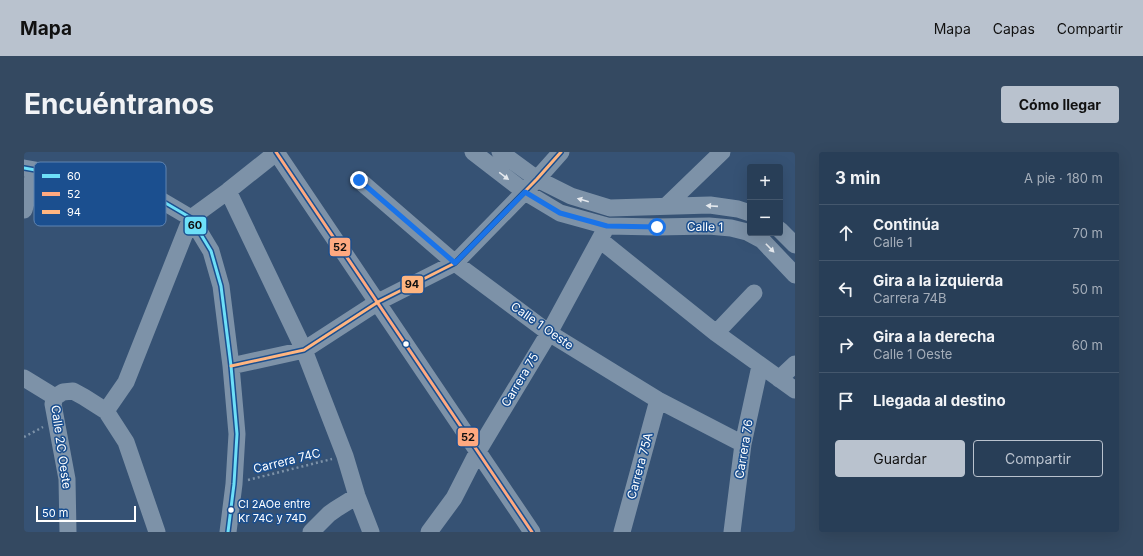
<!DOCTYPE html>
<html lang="es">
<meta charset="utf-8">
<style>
:root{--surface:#283e57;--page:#344961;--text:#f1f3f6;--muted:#a5aeba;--line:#44576d;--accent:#b9c2ce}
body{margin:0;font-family:Inter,sans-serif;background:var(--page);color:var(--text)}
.controls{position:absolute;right:12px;top:12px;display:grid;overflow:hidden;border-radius:4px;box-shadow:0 4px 16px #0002}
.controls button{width:36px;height:36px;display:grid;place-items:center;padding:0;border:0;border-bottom:1px solid var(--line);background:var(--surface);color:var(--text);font:20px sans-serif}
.scale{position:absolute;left:12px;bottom:10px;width:100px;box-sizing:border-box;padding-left:4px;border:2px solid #fff;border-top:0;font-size:11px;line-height:14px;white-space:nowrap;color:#fff;-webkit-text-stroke:3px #1b4f8f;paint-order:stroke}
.stop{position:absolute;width:12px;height:12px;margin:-9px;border:3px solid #1a73e8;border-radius:50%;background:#fff}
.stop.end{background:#1a73e8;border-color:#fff;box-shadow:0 1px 4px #0008}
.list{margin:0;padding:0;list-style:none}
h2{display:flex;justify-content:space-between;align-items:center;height:52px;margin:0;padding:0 16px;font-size:17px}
h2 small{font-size:13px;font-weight:400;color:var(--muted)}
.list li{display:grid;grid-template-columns:26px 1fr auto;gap:12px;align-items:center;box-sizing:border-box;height:56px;padding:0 16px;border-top:1px solid var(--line)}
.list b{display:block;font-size:15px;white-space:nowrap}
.list p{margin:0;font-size:13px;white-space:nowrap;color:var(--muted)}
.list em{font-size:13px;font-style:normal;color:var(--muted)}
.actions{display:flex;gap:8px;padding:12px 16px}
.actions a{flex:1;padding:9px 0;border:1px solid var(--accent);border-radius:4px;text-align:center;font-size:14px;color:var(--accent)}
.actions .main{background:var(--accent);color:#111}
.icon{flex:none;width:22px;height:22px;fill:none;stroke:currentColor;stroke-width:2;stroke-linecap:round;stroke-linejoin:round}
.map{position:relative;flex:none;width:771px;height:380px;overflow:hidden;border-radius:4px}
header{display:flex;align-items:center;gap:24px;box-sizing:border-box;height:56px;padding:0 20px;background:var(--accent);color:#111}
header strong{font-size:19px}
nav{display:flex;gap:22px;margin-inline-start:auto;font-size:14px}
.intro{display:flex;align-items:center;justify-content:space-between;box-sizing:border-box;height:96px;padding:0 24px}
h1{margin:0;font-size:28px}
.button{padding:10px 18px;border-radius:4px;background:var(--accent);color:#111;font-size:14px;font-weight:700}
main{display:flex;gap:24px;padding:0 24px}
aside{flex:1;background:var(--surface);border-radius:4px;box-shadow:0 4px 16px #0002}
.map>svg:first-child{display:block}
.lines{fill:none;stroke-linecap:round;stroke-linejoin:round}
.path{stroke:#7d92a8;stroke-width:2.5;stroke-dasharray:2 3;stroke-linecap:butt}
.minor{stroke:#7d92a8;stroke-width:17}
.bus-1-casing{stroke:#1b4f8f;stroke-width:6}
.bus-2-casing{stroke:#1b4f8f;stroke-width:6}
.bus-3-casing{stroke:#1b4f8f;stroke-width:6}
.bus-1{stroke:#6ddff8;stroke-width:3}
.bus-2{stroke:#ffa980;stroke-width:3}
.bus-3{stroke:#ffb580;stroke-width:3}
.oneway{fill:#e5e9ee}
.route{stroke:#1a73e8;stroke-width:5}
.bus-dot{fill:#fff;stroke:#1b4f8f;stroke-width:1.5}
.labels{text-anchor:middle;stroke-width:3;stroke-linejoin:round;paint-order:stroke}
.bus-label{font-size:11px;fill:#fff;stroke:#1b4f8f;text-anchor:start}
.street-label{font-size:12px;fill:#fff;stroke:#1b4f8f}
.key{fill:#1b4f8f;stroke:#5f84b1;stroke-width:1}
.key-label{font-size:11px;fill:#fff}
.line-badge{stroke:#1b4f8f;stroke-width:1.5}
.pale-badge-label{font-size:11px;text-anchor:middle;font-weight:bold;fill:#111}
</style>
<header>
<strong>Mapa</strong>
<nav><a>Mapa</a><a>Capas</a><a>Compartir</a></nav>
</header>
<div class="intro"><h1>Encuéntranos</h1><a class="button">Cómo llegar</a></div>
<main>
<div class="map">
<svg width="771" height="380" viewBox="0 0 771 380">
<rect width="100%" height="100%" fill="#365274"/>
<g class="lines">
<path class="path" d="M0 285 19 275
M224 328 308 307"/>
<path class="minor" d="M252 0 508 380
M449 0 501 40 536 61 583 74 633 75 685 74 707 76 723 80 738 88 771 123
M476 0 513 27 547 44 586 56 686 53 714 57 726 61
M0 16 79 30 128 43 167 66 187 99 197 134 207 214 213 282 210 332 204 380
M335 28 431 111 525 181 634 248 719 292
M204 39 280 198 321 304 333 344 347 380
M642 54 698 0
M0 58 11 18
M167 66 204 39 253 0
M756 78 771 93
M576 88 692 181 771 238
M692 181 730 141
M207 214 280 198 354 150 431 111 513 27 537 0
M0 226 31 245
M755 227 771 212
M82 259 102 230 167 66
M44 380 43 327 29 252 31 245 39 240 49 239 60 245 82 259 102 290 133 380
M287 380 305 362 312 357 333 344
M405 380 430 346 454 299 525 181 583 74
M598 380 634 248
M708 380 719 292 736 214"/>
<defs>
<path id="bus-1" d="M0 16 79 30 128 43 167 66 187 99 197 134 207 214 213 282 210 332 204 380"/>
<path id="bus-2" d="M252 0 508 380"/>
<path id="bus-3" d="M207 214 280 198 354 150 431 111 513 27 537 0"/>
</defs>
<use href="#bus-1" class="bus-1-casing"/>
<use href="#bus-2" class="bus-2-casing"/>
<use href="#bus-3" class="bus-3-casing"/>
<use href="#bus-1" class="bus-1"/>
<use href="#bus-2" class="bus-2"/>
<use href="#bus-3" class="bus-3"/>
</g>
<defs><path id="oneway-solid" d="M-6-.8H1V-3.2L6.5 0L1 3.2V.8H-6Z"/></defs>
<g class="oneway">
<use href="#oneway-solid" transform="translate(480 24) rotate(37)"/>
<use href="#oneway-solid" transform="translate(559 48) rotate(-164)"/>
<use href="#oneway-solid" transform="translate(688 54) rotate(-176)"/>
<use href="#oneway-solid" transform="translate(746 96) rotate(46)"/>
</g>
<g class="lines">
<path class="route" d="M335 28 431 111 501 40 536 61 583 74 633 75"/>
</g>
<g class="bus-dot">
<circle cx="382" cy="192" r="3.5"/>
<circle cx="207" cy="358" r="3.5"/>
</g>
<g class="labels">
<g class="bus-label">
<text x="214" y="356">Cl 2AOe entre<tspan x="214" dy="14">Kr 74C y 74D</tspan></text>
</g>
<g class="street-label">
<text transform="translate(681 75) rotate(1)" y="4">Calle 1</text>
<text transform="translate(518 174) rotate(35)" y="4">Calle 1 Oeste</text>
<text transform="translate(496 228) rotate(-59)" y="4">Carrera 75</text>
<text transform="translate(37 295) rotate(82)" y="4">Calle 2C Oeste</text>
<text transform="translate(720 297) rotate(-81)" y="4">Carrera 76</text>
<text transform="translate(263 309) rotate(-14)" y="4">Carrera 74C</text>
<text transform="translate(616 314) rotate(-75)" y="4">Carrera 75A</text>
</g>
</g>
<rect x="10" y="10" width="132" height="64" rx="6" class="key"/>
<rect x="18" y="22" width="18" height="4" fill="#6ddff8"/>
<rect x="18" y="40" width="18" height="4" fill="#ffa980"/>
<rect x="18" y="58" width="18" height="4" fill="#ffb580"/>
<g class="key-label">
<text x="43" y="28">60</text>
<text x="43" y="46">52</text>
<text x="43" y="64">94</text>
</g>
<g class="line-badge">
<rect x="160" y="64" width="23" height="19" rx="4" fill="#6ddff8"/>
<rect x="305" y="85" width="22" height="20" rx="4" fill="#ffa980"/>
<rect x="377" y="123" width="23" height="19" rx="4" fill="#ffb580"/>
<rect x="433" y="275" width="22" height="20" rx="4" fill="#ffa980"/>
</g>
<g class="pale-badge-label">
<text x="171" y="77">60</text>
<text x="316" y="99">52</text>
<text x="388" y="136">94</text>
<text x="444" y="289">52</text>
</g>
</svg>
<div class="controls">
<button>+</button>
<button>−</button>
</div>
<div class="scale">50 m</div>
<div class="stop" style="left:633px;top:75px"></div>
<div class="stop end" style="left:335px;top:28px"></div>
</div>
<aside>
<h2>3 min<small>A pie · 180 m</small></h2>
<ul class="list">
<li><svg class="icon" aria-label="ahead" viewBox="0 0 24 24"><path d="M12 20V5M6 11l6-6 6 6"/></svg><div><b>Continúa</b><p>Calle 1</p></div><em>70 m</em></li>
<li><svg class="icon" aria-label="left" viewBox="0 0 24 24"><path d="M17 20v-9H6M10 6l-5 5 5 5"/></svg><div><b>Gira a la izquierda</b><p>Carrera 74B</p></div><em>50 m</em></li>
<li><svg class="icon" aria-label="right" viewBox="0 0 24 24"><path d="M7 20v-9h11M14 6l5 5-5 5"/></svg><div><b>Gira a la derecha</b><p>Calle 1 Oeste</p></div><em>60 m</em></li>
<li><svg class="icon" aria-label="arrive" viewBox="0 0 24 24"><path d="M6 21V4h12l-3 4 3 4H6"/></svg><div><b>Llegada al destino</b></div></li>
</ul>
<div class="actions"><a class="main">Guardar</a><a>Compartir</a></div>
</aside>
</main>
